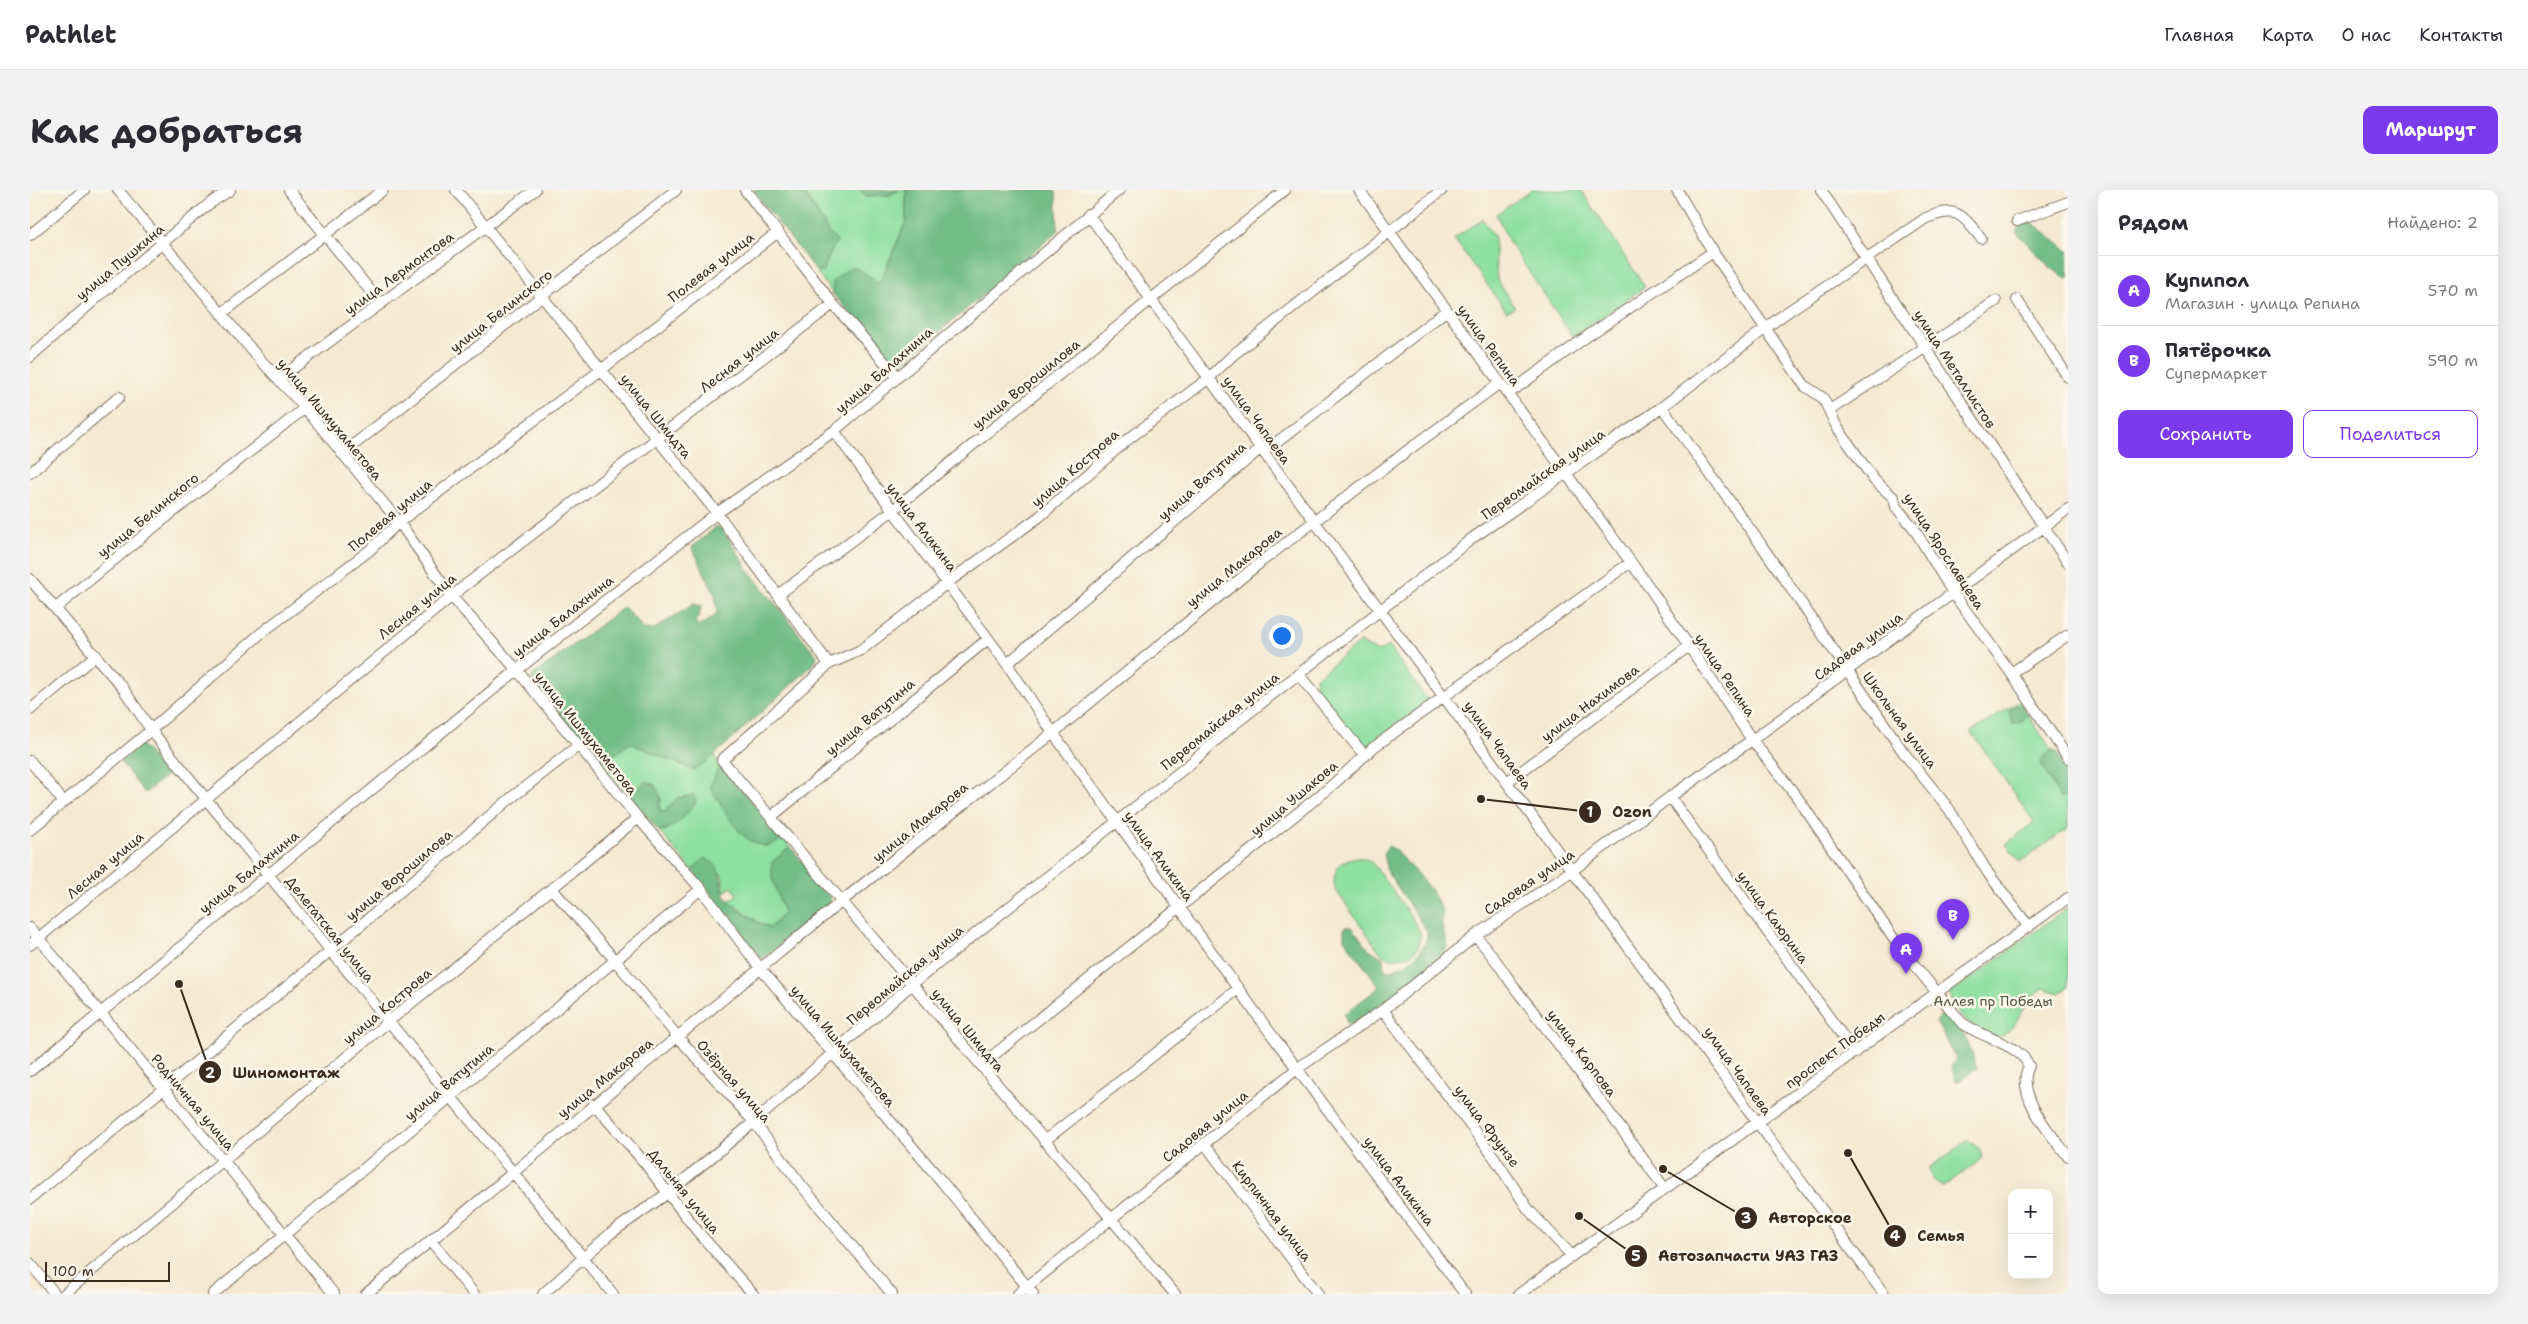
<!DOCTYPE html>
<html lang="ru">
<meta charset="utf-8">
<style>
:root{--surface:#fff;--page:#f2f2f3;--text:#2b2b33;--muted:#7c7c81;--line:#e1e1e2;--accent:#7c3aed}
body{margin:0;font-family:"Shantell Sans",sans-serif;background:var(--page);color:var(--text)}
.controls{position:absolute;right:15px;bottom:15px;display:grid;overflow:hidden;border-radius:10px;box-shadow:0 5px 20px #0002}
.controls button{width:45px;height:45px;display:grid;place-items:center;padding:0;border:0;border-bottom:1px solid var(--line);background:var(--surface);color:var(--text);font:25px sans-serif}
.scale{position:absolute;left:15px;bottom:12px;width:125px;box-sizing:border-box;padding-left:5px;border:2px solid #3b2a1e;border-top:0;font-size:14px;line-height:18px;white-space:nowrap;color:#3b2a1e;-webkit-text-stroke:4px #fbf7ec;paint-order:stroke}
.you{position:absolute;left:1251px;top:445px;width:18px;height:18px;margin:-12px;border:4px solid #fff;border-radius:50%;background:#1a73e8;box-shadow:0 0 0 8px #1a73e833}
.badge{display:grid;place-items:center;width:32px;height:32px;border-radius:50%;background:var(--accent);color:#fff;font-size:16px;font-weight:700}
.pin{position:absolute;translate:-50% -41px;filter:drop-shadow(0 1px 2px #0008)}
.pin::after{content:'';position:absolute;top:26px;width:18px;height:15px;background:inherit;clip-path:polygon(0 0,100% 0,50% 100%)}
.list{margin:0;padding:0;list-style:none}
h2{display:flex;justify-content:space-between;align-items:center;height:65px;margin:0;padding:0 20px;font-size:21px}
h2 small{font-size:16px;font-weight:400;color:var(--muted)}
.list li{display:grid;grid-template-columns:32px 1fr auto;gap:15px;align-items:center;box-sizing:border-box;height:70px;padding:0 20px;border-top:1px solid var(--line)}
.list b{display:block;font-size:19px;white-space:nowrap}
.list p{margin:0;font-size:16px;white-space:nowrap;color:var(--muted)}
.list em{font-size:16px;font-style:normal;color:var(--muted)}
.actions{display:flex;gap:10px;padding:15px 20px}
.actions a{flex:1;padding:11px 0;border:1px solid var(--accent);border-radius:10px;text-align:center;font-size:18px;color:var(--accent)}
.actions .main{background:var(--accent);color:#fff}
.map{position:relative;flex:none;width:2038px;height:1104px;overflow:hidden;border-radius:10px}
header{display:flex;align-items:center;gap:30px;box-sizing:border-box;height:70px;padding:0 25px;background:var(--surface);border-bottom:1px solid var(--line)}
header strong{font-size:24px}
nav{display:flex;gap:28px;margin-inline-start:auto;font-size:18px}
.intro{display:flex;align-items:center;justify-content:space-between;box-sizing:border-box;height:120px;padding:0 30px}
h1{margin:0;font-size:35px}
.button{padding:12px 22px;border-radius:10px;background:var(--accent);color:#fff;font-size:18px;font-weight:700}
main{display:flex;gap:30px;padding:0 30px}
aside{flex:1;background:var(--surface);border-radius:10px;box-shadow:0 5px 20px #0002}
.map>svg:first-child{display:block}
.green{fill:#8ee0a0;stroke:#64855f}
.forest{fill:#72be86;stroke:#567452}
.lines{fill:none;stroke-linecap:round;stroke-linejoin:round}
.minor-casing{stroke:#7c6d5d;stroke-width:12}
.minor{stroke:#fff;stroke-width:10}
.labels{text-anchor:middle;stroke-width:5;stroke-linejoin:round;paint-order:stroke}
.street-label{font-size:14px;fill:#3b2a1e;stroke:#fbf7ec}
.park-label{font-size:14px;fill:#50583e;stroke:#fbf7ec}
.leader{fill:none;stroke:#3b2a1e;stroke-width:2}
.callout-dot{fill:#3b2a1e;stroke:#fbf7ec;stroke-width:2}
.mark-label{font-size:15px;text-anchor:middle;font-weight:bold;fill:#fff}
.callout-label{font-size:15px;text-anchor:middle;font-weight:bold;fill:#3b2a1e;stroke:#fbf7ec;stroke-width:5;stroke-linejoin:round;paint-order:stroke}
</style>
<header>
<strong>Pathlet</strong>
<nav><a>Главная</a><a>Карта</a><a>О нас</a><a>Контакты</a></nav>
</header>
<div class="intro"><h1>Как добраться</h1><a class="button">Маршрут</a></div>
<main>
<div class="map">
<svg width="2038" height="1104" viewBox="0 0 2038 1104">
<rect width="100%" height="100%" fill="#fbf7ec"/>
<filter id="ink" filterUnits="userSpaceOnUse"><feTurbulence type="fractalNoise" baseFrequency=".02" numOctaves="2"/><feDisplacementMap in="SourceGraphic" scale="10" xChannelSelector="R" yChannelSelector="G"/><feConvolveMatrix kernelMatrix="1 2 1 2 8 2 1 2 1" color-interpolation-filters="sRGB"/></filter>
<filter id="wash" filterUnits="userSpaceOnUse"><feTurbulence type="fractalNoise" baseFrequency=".0096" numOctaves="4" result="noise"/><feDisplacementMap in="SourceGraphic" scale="20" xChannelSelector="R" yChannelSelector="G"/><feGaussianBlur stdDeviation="1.12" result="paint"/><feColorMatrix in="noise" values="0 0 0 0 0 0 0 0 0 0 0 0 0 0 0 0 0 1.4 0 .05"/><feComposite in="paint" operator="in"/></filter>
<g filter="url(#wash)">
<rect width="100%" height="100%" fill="#f6e9d3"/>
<path class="green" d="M768 0H830L836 6 860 5 869 0H876V31L850 93 803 91V104L785 80 792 81 800 45 775 3Z
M1502 0H1551L1615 97 1543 147 1480 54 1466 24Z
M1452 29 1464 46 1467 90 1485 117 1477 122 1424 49Z
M1330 452 1347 462 1359 456 1398 511 1334 559 1285 500 1286 487Z
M1990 511 1992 515 1983 517 1993 530 1998 525 2022 560 2012 568 2031 608 2038 605V638L1990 672 1976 654 2004 632 1941 542Z
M600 553 663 580 684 565 694 579 680 597 690 612 754 649 760 657 742 688 754 723 740 738 728 732 699 711 707 705 702 697 694 702 692 684 669 675 662 680 629 641 637 640 642 613 635 622 629 619 631 608 615 592 608 599 596 603 571 574Z
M1328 667C1333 668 1338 669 1342 673 1348 679 1387 734 1389 740 1397 764 1369 774 1352 765L1305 699C1301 681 1310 669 1328 667Z
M2038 718V798L2029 803 2013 798C1991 811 1992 836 1968 848 1943 838 1928 830 1919 804Z
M1938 950 1950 959 1952 969 1913 997C1904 993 1901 988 1899 978Z"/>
<path class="forest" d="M723 0H768L775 3 800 45 807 50 792 82 785 80Z
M830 0H869L860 5 836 6Z
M876 0H1023L1026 2 1028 41 868 177 803 104V91L817 80 825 77 850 93 876 31Z
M2002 32 2038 61V87L2036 89 2019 76 1986 42 1990 36Z
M687 336 693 340 722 385 787 466 784 474 680 569 663 580 600 553 571 574 503 491 502 486 594 417 614 439 623 440 664 414 671 416 669 427 665 432 669 436 684 427 687 422 685 405 662 357Z
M1992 515 1998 525 1993 530 1982 534 1979 521 1983 517Z
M111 554 137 585 115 603 90 572Z
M2024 559 2038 580V605L2030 608 2012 576V568Z
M694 579 754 649C748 651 741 656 735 656 708 653 694 617 680 597L687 580Z
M615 591 625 595 631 608 629 619 635 622 647 608 664 605 666 613C656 625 645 639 629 641L596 603 608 599Z
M1358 656 1364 659C1379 677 1405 698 1412 722 1413 726 1411 732 1412 737 1415 752 1421 750 1413 767L1322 835 1317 833 1314 824 1350 797 1314 749V737H1322L1338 758 1354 769 1355 781C1374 779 1399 761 1397 741L1357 681 1353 664Z
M760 657 799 703 801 712 732 769 662 680 674 668C699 679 685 694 698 710 708 721 727 732 740 738L754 723 742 688V672Z
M1911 825C1933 832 1940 858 1947 878L1928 892 1924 890V884L1921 877 1927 870 1906 832Z"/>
</g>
<g filter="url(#ink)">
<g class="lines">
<defs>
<path id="minor" d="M88 0 226 165 275 218 369 332 421 406 487 480 608 628 671 699 730 778 913 993 1003 1104
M259 0 351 114
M426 0 687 323 799 474
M715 0 803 114 867 186
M1329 0 1619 397 1722 550 1767 607 1868 755 1931 832C1951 848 1990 854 1999 876 1984 904 2022 946 2038 966
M1647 0 1683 62 1775 196 1793 208 1807 237 1844 290 1864 308 1866 317 1883 337 1923 403 1981 483 2038 568
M1791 0 2038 373
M1058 24 1854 1104
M1987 31 2038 12
M0 45 54 0
M1987 110 2038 187
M191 124 353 0
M0 167 69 106 179 14 200 0
M250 188 505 0
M1478 204 1559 145 1683 62
M1632 217 1732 356 1874 563 1919 619 1958 683 1999 737
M1800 220 1966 111
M804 241 977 474 1023 543 1233 833 1435 1104
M312 264 646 0
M0 283 89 207
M0 389 92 497 121 540 176 609 583 1104
M749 404 863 320 1255 0
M26 418 119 341 275 218
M977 474 1231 258 1246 253 1417 120
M1981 483 2038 445
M1269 485 1335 566
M0 520 66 465
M0 571 33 611
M1477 592 1659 456
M1640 607 1825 863
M741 627 958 449
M0 640 121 540 230 444 340 360 369 332 571 180 748 42
M522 699 585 770 647 846 724 932 772 996 862 1104
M0 738 304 1104
M1445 746C1464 764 1475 786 1491 806 1541 869 1588 934 1635 999
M0 755 433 397 803 114
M1353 820 1464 967 1498 1019 1542 1066
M951 875 1298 599 1344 557 1601 372
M0 881 487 480 687 323 804 241 1089 0
M564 914 614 972 668 1042 723 1104
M1014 951 1208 799
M1175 954 1288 1104
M0 1009 300 761 481 608 549 555
M401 1051 444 1104
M0 1073 25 1104
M34 1104 358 832 608 628
M183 1104 671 699
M336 1104 812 711 1023 543 1232 371 1381 258 1470 193
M513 1104 581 1043 638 1003 724 932 882 794 1161 573 1202 536 1444 347 1632 217 1753 125 1896 28C1928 16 1930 23 1951 48
M988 1104 1268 878 1353 820 1445 746 1543 680 1640 607 1722 550 2038 319
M1145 1104 692 570 799 474 831 460 917 393 1009 327 1096 251 1179 188 1203 165 1412 0
M1489 1104 2038 708"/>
</defs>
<use href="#minor" class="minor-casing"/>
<use href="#minor" class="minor"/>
</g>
</g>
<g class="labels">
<g class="street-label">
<text transform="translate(90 72) rotate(-40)" y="5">улица Пушкина</text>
<text transform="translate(681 77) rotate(-38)" y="5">Полевая улица</text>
<text transform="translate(369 83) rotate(-36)" y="5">улица Лермонтова</text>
<text transform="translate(471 121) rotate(-38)" y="5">улица Белинского</text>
<text transform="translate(1459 155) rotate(54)" y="5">улица Репина</text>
<text transform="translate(709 170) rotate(-38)" y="5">Лесная улица</text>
<text transform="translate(1925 179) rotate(57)" y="5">улица Металлистов</text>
<text transform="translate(854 180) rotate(-41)" y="5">улица Балахнина</text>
<text transform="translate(996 194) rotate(-39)" y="5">улица Ворошилова</text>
<text transform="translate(626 226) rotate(51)" y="5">улица Шмидта</text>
<text transform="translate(300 229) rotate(50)" y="5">улица Ишмухаметова</text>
<text transform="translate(1227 230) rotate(54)" y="5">улица Чапаева</text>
<text transform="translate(1045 278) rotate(-41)" y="5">улица Кострова</text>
<text transform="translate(1513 284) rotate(-35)" y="5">Первомайская улица</text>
<text transform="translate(1172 291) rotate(-41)" y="5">улица Ватутина</text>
<text transform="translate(118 325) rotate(-39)" y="5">улица Белинского</text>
<text transform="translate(360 325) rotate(-40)" y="5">Полевая улица</text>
<text transform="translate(892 337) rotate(53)" y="5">улица Аликина</text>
<text transform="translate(1914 361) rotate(57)" y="5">улица Ярославцева</text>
<text transform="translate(1204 377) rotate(-39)" y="5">улица Макарова</text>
<text transform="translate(387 416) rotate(-39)" y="5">Лесная улица</text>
<text transform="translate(533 426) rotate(-38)" y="5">улица Балахнина</text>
<text transform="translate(1828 456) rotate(-36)" y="5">Садовая улица</text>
<text transform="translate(1695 485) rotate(56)" y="5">улица Репина</text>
<text transform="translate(1560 513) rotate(-37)" y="5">улица Нахимова</text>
<text transform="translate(840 527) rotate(-40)" y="5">улица Ватутина</text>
<text transform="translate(1870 530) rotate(54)" y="5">Школьная улица</text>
<text transform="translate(1190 531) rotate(-39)" y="5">Первомайская улица</text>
<text transform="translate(556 543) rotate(51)" y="5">улица Ишмухаметова</text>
<text transform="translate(1468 555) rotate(54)" y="5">улица Чапаева</text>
<text transform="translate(1264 608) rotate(-40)" y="5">улица Ушакова</text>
<text transform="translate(890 632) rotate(-39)" y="5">улица Макарова</text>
<text transform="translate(1129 666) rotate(54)" y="5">улица Аликина</text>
<text transform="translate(75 675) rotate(-40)" y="5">Лесная улица</text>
<text transform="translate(219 682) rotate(-39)" y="5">улица Балахнина</text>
<text transform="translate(369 685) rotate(-40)" y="5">улица Ворошилова</text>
<text transform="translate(1499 692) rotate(-34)" y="5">Садовая улица</text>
<text transform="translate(1743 727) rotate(54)" y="5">улица Каюрина</text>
<text transform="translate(300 739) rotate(51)" y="5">Делегатская улица</text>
<text transform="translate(875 785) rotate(-40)" y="5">Первомайская улица</text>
<text transform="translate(357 816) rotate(-40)" y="5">улица Кострова</text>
<text transform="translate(938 840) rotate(50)" y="5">улица Шмидта</text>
<text transform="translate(813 856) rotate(50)" y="5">улица Ишмухаметова</text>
<text transform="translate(1805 860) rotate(-36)" y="5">проспект Победы</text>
<text transform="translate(1552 863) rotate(53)" y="5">улица Карпова</text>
<text transform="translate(1708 881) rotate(54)" y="5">улица Чапаева</text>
<text transform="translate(575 888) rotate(-39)" y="5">улица Макарова</text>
<text transform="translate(704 891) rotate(49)" y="5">Озёрная улица</text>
<text transform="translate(419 892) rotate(-40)" y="5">улица Ватутина</text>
<text transform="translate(163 912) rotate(50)" y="5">Родничная улица</text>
<text transform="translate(1175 936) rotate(-39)" y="5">Садовая улица</text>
<text transform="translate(1457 936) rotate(53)" y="5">улица Фрунзе</text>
<text transform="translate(1369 991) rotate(53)" y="5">улица Аликина</text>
<text transform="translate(654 1001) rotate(51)" y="5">Дальняя улица</text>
<text transform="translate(1242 1021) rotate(53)" y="5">Кирпичная улица</text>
</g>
<g class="park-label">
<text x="1963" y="816">Аллея пр Победы</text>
</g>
</g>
<path class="leader" d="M1451 609L1560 622M149 794L180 882M1633 979L1716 1028M1818 963L1865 1046M1549 1026L1606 1066"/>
<g class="callout-dot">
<circle cx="1451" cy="609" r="5"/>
<circle cx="149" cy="794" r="5"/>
<circle cx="1633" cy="979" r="5"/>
<circle cx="1818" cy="963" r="5"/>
<circle cx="1549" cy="1026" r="5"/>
<circle cx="1560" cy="622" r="12"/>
<circle cx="180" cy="882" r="12"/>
<circle cx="1716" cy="1028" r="12"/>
<circle cx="1865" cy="1046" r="12"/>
<circle cx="1606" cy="1066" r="12"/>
</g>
<g class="mark-label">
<text x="1560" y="627">1</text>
<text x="180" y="888">2</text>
<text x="1716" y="1033">3</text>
<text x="1865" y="1051">4</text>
<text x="1606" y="1071">5</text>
</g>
<g class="callout-label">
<text x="1602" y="627">Ozon</text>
<text x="256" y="888">Шиномонтаж</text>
<text x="1780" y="1033">Авторское</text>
<text x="1911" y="1051">Семья</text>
<text x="1718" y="1071">Автозапчасти УАЗ ГАЗ</text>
</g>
</svg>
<div class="controls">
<button>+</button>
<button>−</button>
</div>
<div class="scale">100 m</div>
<div class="you"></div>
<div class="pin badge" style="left:1876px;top:784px">A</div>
<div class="pin badge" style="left:1923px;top:750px">B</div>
</div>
<aside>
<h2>Рядом<small>Найдено: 2</small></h2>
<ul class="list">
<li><span class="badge">A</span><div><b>Купипол</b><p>Магазин · улица Репина</p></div><em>570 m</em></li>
<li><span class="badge">B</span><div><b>Пятёрочка</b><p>Супермаркет</p></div><em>590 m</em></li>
</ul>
<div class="actions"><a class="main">Сохранить</a><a>Поделиться</a></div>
</aside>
</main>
